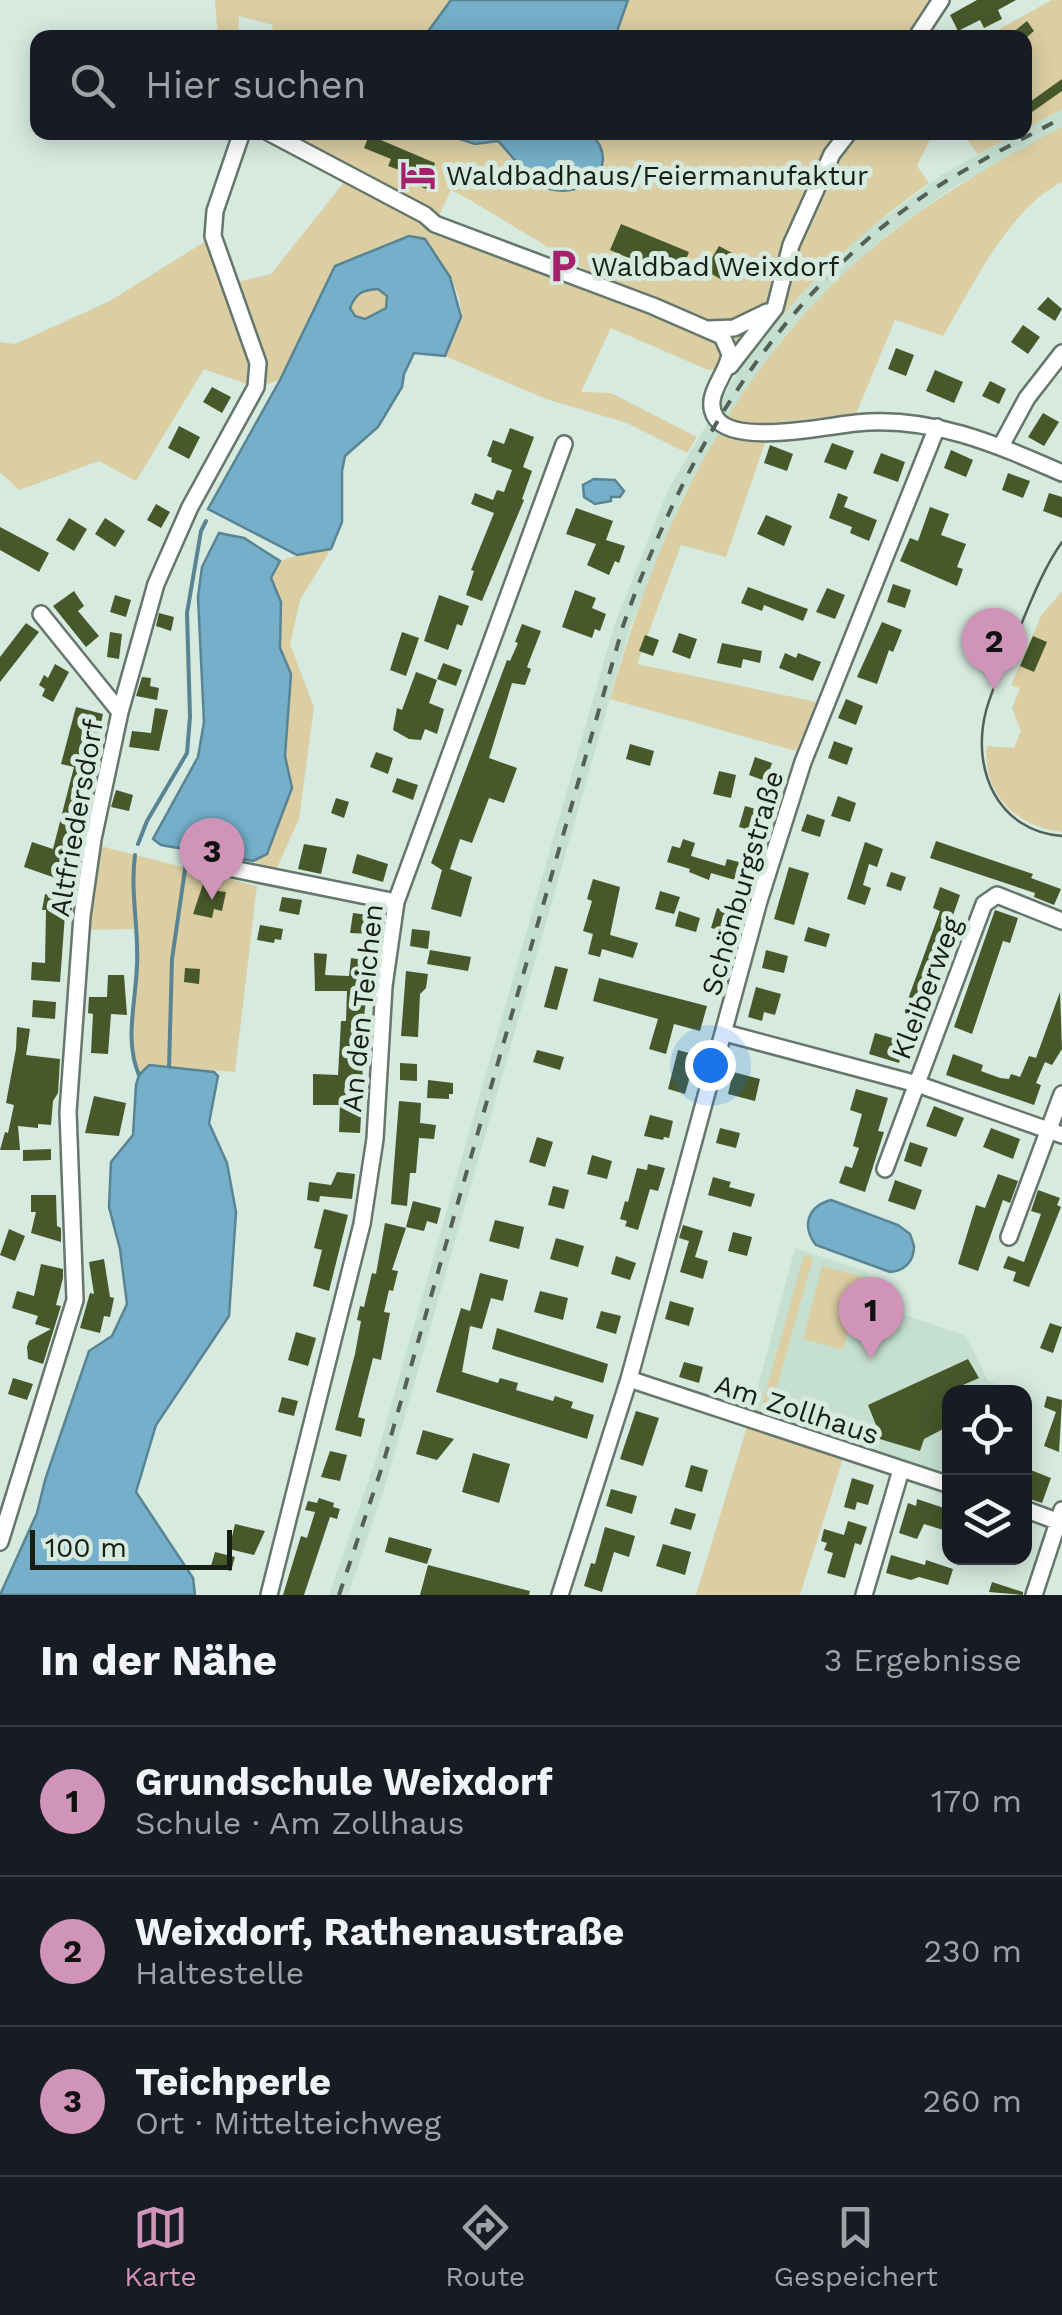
<!DOCTYPE html>
<html lang="de">
<meta charset="utf-8">
<style>
:root{--surface:#171b24;--page:#242831;--text:#f1f3f6;--muted:#9ea1a6;--line:#363941;--accent:#cf94b7}
body{margin:0;font-family:"Work Sans",sans-serif;background:var(--page);color:var(--text)}
.controls{position:absolute;right:30px;bottom:30px;display:grid;overflow:hidden;border-radius:20px;box-shadow:0 5px 25px #0003}
.controls button{width:90px;height:90px;display:grid;place-items:center;padding:0;border:0;border-bottom:2px solid var(--line);background:var(--surface);color:var(--text);font:50px sans-serif}
.scale{position:absolute;left:30px;bottom:25px;width:202px;box-sizing:border-box;padding-left:10px;border:5px solid #171e1a;border-top:0;font-size:28px;line-height:35px;white-space:nowrap;color:#171e1a;-webkit-text-stroke:8px #d6eadf;paint-order:stroke}
.you{position:absolute;left:710px;top:1065px;width:35px;height:35px;margin:-25px;border:8px solid #fff;border-radius:50%;background:#1a73e8;box-shadow:0 0 0 15px #1a73e833}
.badge{display:grid;place-items:center;width:65px;height:65px;border-radius:50%;background:var(--accent);color:#111;font-size:32px;font-weight:700}
.pin{position:absolute;translate:-50% -82px;filter:drop-shadow(0 2px 5px #0008)}
.pin::after{content:'';position:absolute;top:52px;width:35px;height:30px;background:inherit;clip-path:polygon(0 0,100% 0,50% 100%)}
.list{margin:0;padding:0;list-style:none}
h2{display:flex;justify-content:space-between;align-items:center;height:130px;margin:0;padding:0 40px;font-size:42px}
h2 small{font-size:32px;font-weight:400;color:var(--muted)}
.list li{display:grid;grid-template-columns:65px 1fr auto;gap:30px;align-items:center;box-sizing:border-box;height:150px;padding:0 40px;border-top:2px solid var(--line)}
.list b{display:block;font-size:38px;white-space:nowrap}
.list p{margin:0;font-size:32px;white-space:nowrap;color:var(--muted)}
.list em{font-size:32px;font-style:normal;color:var(--muted)}
.icon{flex:none;width:55px;height:55px;fill:none;stroke:currentColor;stroke-width:2;stroke-linecap:round;stroke-linejoin:round}
.map{position:relative;flex:none;width:1062px;height:1595px;overflow:hidden}
.search{position:absolute;background:var(--surface);box-shadow:0 5px 25px #0003;left:30px;right:30px;top:30px;height:110px;display:flex;align-items:center;gap:25px;box-sizing:border-box;padding:0 35px;border-radius:20px;color:var(--muted);font-size:38px}
.sheet{height:580px;background:var(--surface)}
nav{display:flex;justify-content:space-around;align-items:center;box-sizing:border-box;height:140px;border-top:2px solid var(--line);background:var(--surface);font-size:28px;color:var(--muted)}
nav a{display:grid;justify-items:center;gap:5px}
nav .on{color:var(--accent)}
.map>svg:first-child{display:block}
.built{fill:#c5e0d0}
.green{fill:#dbcea3;fill-rule:evenodd}
.water{fill:#75afc9;stroke:#598494;stroke-width:2.5;fill-rule:evenodd}
.lines{fill:none;stroke-linecap:round;stroke-linejoin:round}
.stream{stroke:#598494;stroke-width:4}
.building{fill:#47582b}
.minor-casing{stroke:#65776d;stroke-width:20}
.minor{stroke:#fff;stroke-width:15}
.tram{stroke:#545f59;stroke-width:2.5}
.rail{stroke:#545f59;stroke-width:4;stroke-dasharray:12 12;stroke-linecap:butt}
.labels{text-anchor:middle;stroke-width:10;stroke-linejoin:round;paint-order:stroke}
.poi-label{font-size:28px;fill:#171e1a;stroke:#d6eadf;text-anchor:start}
.street-label{font-size:28px;fill:#171e1a;stroke:#d6eadf}
</style>
<div class="map">
<svg width="1062" height="1595" viewBox="0 0 1062 1595">
<rect width="100%" height="100%" fill="#d6eadf"/>
<path class="built" d="M1062 109V127L952 188 888 234 829 287 784 336 726 419 683 497 630 628 384 1489 348 1595H329L375 1462 615 623 668 490 740 368 772 326 848 245 943 174 1018 133 1024 132 1025 129Z
M795 1248 868 1272 861 1300 966 1336 988 1381 1012 1390 1011 1392H950L949 1485 853 1455 857 1438 831 1429 826 1446 749 1420Z"/>
<path class="green" d="M215 0H451L424 38 270 37 273 25 239 16 238 37H218Z
M628 0H940L915 37 615 38Z
M1052 0H1062V109L1025 129 1024 38H995L1001 28Z
M1062 127V182C1008 209 973 286 943 336L895 320 856 414 762 424 726 419C817 275 913 205 1062 127Z
M441 132 475 144 498 141C512 155 526 177 542 186 579 205 625 169 590 133H846C809 183 789 247 772 307L730 329 777 309C794 247 814 185 852 133H933L917 166 929 183C855 235 794 296 740 368L708 370 611 328 581 392 611 393 697 437 687 453 627 423 546 399 445 356C450 344 459 330 460 318 465 290 439 261 425 239L409 237 336 266 280 380 261 386 263 364 233 283 271 274 345 181 409 207 268 133ZM451 190 470 200 626 294 435 224Z
M962 133H1018L978 154Z
M209 239 251 343 252 386 204 369 136 481 99 461 19 490 0 472V342L15 344 110 301Z
M378 288 384 290 388 303 386 308 365 319 355 316 350 309C356 293 362 290 378 288Z
M718 434 735 440 767 437 726 557 681 545 637 664 817 702 796 751 610 699C637 606 668 517 718 434Z
M331 549 300 600 290 644 314 707 299 819 276 870 253 861 267 854 292 788 285 756 291 674 279 648 281 603 271 578 280 561 310 551Z
M1062 591V832C1018 827 981 794 987 746L1014 748 1021 731 1012 708 1020 688 1011 685 1041 616Z
M100 846 257 886 235 1072 149 1065 139 1075C123 1038 138 972 135 929L87 930Z
M804 1255 813 1258 771 1407 762 1405Z
M822 1266 863 1277 843 1350 803 1339Z
M749 1420 845 1452 800 1595H696Z"/>
<path class="water" d="M451 0H628L615 37H424Z
M441 133H590C626 167 579 204 542 186 526 177 512 155 498 141L475 144Z
M409 236 425 239 450 277 461 317 445 356 414 353 404 374 402 387 378 427 345 456 342 471V522L331 549 297 555 208 509 280 380 335 266ZM378 289 387 296 386 308 365 319 355 316 350 308C356 293 362 290 378 289Z
M594 479 615 480 624 491 620 497H611V501L595 504 584 497 583 485Z
M219 533 244 538 280 561 271 578 281 602 280 648 291 674 285 756 292 788 267 854 253 861 161 845 153 839 198 757 204 722 198 597 202 567Z
M149 1065 214 1072 218 1076 209 1123 227 1163 236 1212 229 1316 156 1425 136 1492 193 1578 195 1595H0L37 1513 45 1480 89 1351 112 1336 127 1304 120 1249 109 1207 111 1162 133 1135 136 1085 139 1075Z
M831 1200 898 1225 910 1234 914 1246C914 1261 905 1271 890 1272L816 1245C801 1226 808 1206 831 1200Z"/>
<g class="lines">
<path class="stream" d="M138 844 147 821 187 753 190 717 187 613 201 531 206 521
M135 855C130 892 139 929 137 966 136 1002 124 1040 139 1075
M169 1067 172 959 186 863"/>
</g>
<path class="building" d="M977 0H1016L998 10 1002 19 984 28 980 20 958 31 950 15Z
M1027 21 1034 31 1026 38H1006Z
M1062 79V91L1032 112 1027 104Z
M369 135 435 163 426 189 402 179 405 172 388 166 391 159 364 148Z
M621 224 689 252 678 279 610 250Z
M719 246 736 255 722 280 705 270Z
M1048 297 1062 309 1055 321 1037 309Z
M1023 325 1040 337 1028 354 1011 342Z
M896 348 914 355 906 376 888 369Z
M935 370 963 382 954 403 926 391Z
M990 381 1006 389 999 404 982 396Z
M212 387 231 397 222 413 203 402Z
M1043 413 1059 422 1044 446 1028 437Z
M179 426 200 437 189 459 168 448Z
M510 428 534 437 523 467 532 471 522 499 524 500 482 601 466 595 474 571 471 570 494 513 471 504 475 493 493 500 497 490 504 492 512 470 491 462 492 458 487 456 493 440 504 444Z
M832 443 854 451 846 470 824 462Z
M770 445 793 454 787 471 764 463Z
M951 450 973 460 966 477 944 468Z
M881 453 905 462 898 482 873 473Z
M1008 473 1030 481 1023 498 1002 490Z
M838 493 848 497 844 507 877 520 869 541 850 533 852 527 829 518Z
M1049 493 1062 497V518L1043 511Z
M156 504 170 512 161 528 147 520Z
M930 507 949 514 941 535 966 544 957 567 963 569 957 586 900 561 910 538 918 541Z
M576 508 613 521 606 540 625 546 619 563 615 561 609 575 587 565 596 544 566 534Z
M766 515 792 526 784 546 757 534Z
M69 518 87 529 74 551 56 540Z
M105 518 125 531 115 547 95 534Z
M0 527 49 553 39 572 0 550Z
M893 584 911 590 905 608 887 602Z
M748 587 808 609 803 621 764 605 762 611 741 603Z
M827 588 845 595 835 619 816 612Z
M575 590 596 598 592 608 606 614 600 631 595 629 592 638 562 627Z
M74 591 84 606 78 611 99 636 86 647 53 606Z
M115 595 131 600 126 617 110 612Z
M439 595 469 606 462 626 457 624 448 650 424 641Z
M159 613 174 617 171 631 156 626Z
M882 622 902 630 893 652 889 650 877 684 857 677Z
M26 623 39 632 0 682V657Z
M522 624 541 631 527 667 531 669 525 685 512 683 489 758 517 768 504 803 489 798 472 843 460 839 450 869 472 877 461 917 431 909 442 870 431 863 507 660 510 661 518 643 515 642Z
M110 632 122 634 119 659 107 657Z
M402 632 419 638 406 676 390 670Z
M679 633 697 639 690 659 672 652Z
M645 635 659 640 653 656 639 651Z
M1033 636 1047 642 1034 672 1020 666Z
M722 643 762 651 760 663 743 659 741 668 717 663Z
M785 653 796 658 798 653 821 662 813 681 779 668Z
M443 663 462 670 456 686 437 679Z
M55 664 69 672 53 702 42 696 45 689 39 685 44 675 48 678Z
M416 672 437 680 429 703 444 709 437 734 425 729 421 740 409 739 393 730 397 708 402 710Z
M142 677 151 678 150 686 159 688 157 700 136 696Z
M846 699 863 706 856 725 838 718Z
M76 707 103 714 94 753 100 754 81 844 67 882 24 867 32 842 53 849 74 767 61 764Z
M155 708 168 710 159 751 129 747 132 731 151 733Z
M834 741 853 748 847 765 828 758Z
M630 744 654 751 650 766 626 759Z
M376 752 393 758 388 774 370 767Z
M755 757 772 763 770 769 776 771 771 783 749 775Z
M719 771 736 775 731 798 713 794Z
M397 778 418 785 413 800 392 792Z
M116 790 133 795 129 811 111 807Z
M838 796 856 803 850 822 831 816Z
M336 798 349 802 344 818 331 813Z
M745 806 763 811 757 832 739 827Z
M807 814 825 820 820 837 801 831Z
M683 839 695 843 691 856 725 866 727 859 747 864 742 882 711 873 709 880 689 872 690 869 667 862 672 846 680 848Z
M936 841 1033 874 1031 878 1061 889 1054 905 1034 897 1035 893 930 858Z
M865 842 883 849 877 867 869 864 863 885 871 888 865 905 847 899Z
M304 844 327 848 321 874 298 869Z
M357 854 388 864 383 882 352 873Z
M789 867 809 873 794 925 774 919Z
M891 872 906 877 901 891 886 886Z
M593 879 620 887 610 935 638 943 633 958 602 949 600 957 588 954 593 934 583 931 592 901 587 899Z
M204 881 219 884 218 891 226 892 222 911 214 909 212 918 193 914Z
M940 887 960 895 948 930 953 932 921 1019 903 1013 940 911 933 908Z
M660 891 680 897 674 914 655 909Z
M45 894 73 900 71 915 65 914 60 982 31 980 32 962 45 963 46 910H42Z
M282 897 302 900 299 915 279 911Z
M717 908 735 913 729 933 711 928Z
M995 910 1018 918 1010 943 1003 941 972 1034 954 1027Z
M679 911 700 918 696 932 675 926Z
M353 913 375 916 373 934 350 933Z
M260 925 283 929 281 940 275 939 274 943 257 940Z
M808 927 830 934 826 947 804 941Z
M412 929 430 931 428 949 410 946Z
M430 950 471 957 468 971 427 964Z
M766 950 788 956 784 973 762 968Z
M314 953 327 954 325 975 349 976 351 958 371 961 361 1041 363 1083 360 1133 339 1132 340 1105H313V1074L338 1075 341 1021H346L347 991H315Z
M555 966 568 969 557 1010 544 1007Z
M185 968 200 969 199 984 184 982Z
M406 971 428 974 426 988 420 994 418 1037 401 1036Z
M108 975H124L127 1015 111 1014 108 1054 91 1053 93 1014 88 1013 89 997H107Z
M599 978 707 1006 700 1031 674 1024 666 1054 649 1049 658 1019 593 1001Z
M756 987 781 994 775 1015 764 1012 762 1021 748 1017Z
M1060 992 1062 1049 1052 1065 1045 1062 1036 1083 1041 1085 1034 1105 946 1075 953 1054 983 1065 981 1071 1000 1078 1009 1079 1011 1074 1020 1077 1029 1056 1036 1058Z
M33 1000 56 1002 55 1019 32 1017Z
M17 1027 30 1029 26 1055 60 1059 58 1093 53 1101 51 1125 38 1124V1128L18 1126 20 1150H0L5 1132 8 1133 14 1105 6 1103 16 1049Z
M875 1033 906 1042 899 1063 869 1054Z
M537 1050 564 1057 560 1070 533 1062Z
M678 1050 696 1055 685 1094 668 1089Z
M400 1063 417 1064V1081L400 1080Z
M733 1072 760 1079 755 1101 728 1094Z
M428 1080 453 1083V1094H449V1099L427 1098Z
M856 1089 888 1098 878 1131 884 1132 865 1192 839 1183 845 1166 852 1168 859 1148 853 1146 862 1114 850 1110Z
M94 1096 126 1103 119 1136 85 1133Z
M399 1101 421 1103 420 1123 436 1125 434 1139 419 1138 416 1173H410L407 1206 391 1204Z
M934 1106 964 1118 956 1137 926 1126Z
M650 1115 673 1121 669 1138 664 1137 663 1140 644 1136Z
M720 1128 740 1133 736 1148 716 1143Z
M991 1128 1020 1139 1013 1159 983 1147Z
M537 1137 553 1142 545 1167 529 1162Z
M910 1142 928 1148 921 1167 904 1161Z
M51 1149V1160L23 1161V1150Z
M592 1155 612 1161 607 1179 587 1174Z
M648 1164 665 1168 658 1191 650 1189 638 1230 625 1226 627 1221 620 1219 625 1201 628 1202 637 1168 647 1170Z
M337 1172 355 1174 352 1199 320 1196 319 1202 307 1200 309 1182 331 1185Z
M998 1174 1018 1181 1010 1203 1003 1200 978 1271 958 1264 976 1205 985 1208Z
M713 1177 731 1182 729 1187 755 1194 751 1207 708 1195Z
M895 1180 922 1190 915 1210 888 1201Z
M553 1186 569 1190 564 1209 548 1205Z
M1038 1190 1060 1198 1057 1205 1061 1207 1029 1287 1013 1281 1016 1272 1003 1268 1008 1256 1024 1262 1041 1214 1031 1211Z
M31 1195H56L57 1226 61 1228V1242L31 1233 36 1212H31Z
M413 1201 441 1208 437 1224 427 1221 424 1231 406 1227Z
M324 1209 348 1215 329 1291 313 1286 322 1250 314 1248Z
M495 1220 524 1227 519 1249 489 1241Z
M385 1223 406 1228 392 1270 398 1271 393 1291 389 1290 384 1312 390 1313 381 1360 373 1358 358 1417 365 1419 361 1437 335 1430 355 1354 361 1321 357 1320 360 1306 364 1307 372 1273 376 1274Z
M683 1225 703 1231 695 1257 708 1261 703 1279 680 1272 689 1241 679 1238Z
M9 1229 25 1236 15 1261 0 1255Z
M733 1232 752 1237 747 1256 728 1251Z
M556 1238 584 1246 578 1267 550 1259Z
M616 1256 636 1263 630 1280 611 1274Z
M104 1259 110 1297 114 1298 110 1317 104 1316 100 1333 80 1328 90 1293 94 1294 89 1262Z
M41 1264 63 1269V1278L56 1305 61 1306 43 1364 28 1359 27 1347 29 1341 51 1329 35 1324 38 1316 12 1308 17 1291 34 1296Z
M480 1273 508 1280 503 1301 491 1298 482 1329 470 1326 462 1372 498 1383 500 1378 518 1383 516 1390 553 1401 555 1396 573 1402 571 1408 594 1415 587 1439 436 1392 461 1308 470 1311Z
M540 1291 568 1298 563 1320 534 1312Z
M670 1301 694 1308 689 1326 665 1319Z
M601 1311 621 1316 616 1334 596 1328Z
M1050 1323 1062 1327 1053 1353 1040 1348Z
M497 1328 608 1364 603 1383 492 1349Z
M296 1332 316 1338 308 1366 288 1360Z
M968 1359 979 1378 963 1385 979 1392H950V1429L945 1428 924 1439 920 1451 873 1437 876 1425 868 1405Z
M684 1362 703 1367 699 1383 679 1377Z
M13 1378 33 1384 27 1400 8 1394Z
M1047 1396 1062 1400 1059 1452 1044 1446 1056 1412 1044 1407Z
M282 1397 298 1401 294 1416 278 1412Z
M636 1411 659 1418 643 1466 620 1459Z
M423 1430 454 1439 437 1460 416 1454Z
M330 1451 347 1455 340 1481 321 1477Z
M473 1453 510 1464 499 1503 462 1492Z
M691 1465 708 1470 702 1492 685 1487Z
M1028 1469 1051 1478 1042 1503 1024 1497Z
M852 1478 874 1485 868 1505 857 1502 855 1510 844 1507Z
M611 1489 637 1496 632 1514 606 1506Z
M319 1498 334 1503 333 1507 340 1509 337 1519 330 1517 304 1595H283L301 1536 307 1538 315 1512 305 1510 308 1501 317 1503Z
M917 1499 950 1510V1532L924 1524 917 1539 899 1533 908 1503 916 1506Z
M675 1508 696 1514 691 1530 670 1524Z
M848 1521 867 1527 861 1545 855 1543 845 1578 827 1573 833 1553 824 1550 827 1543 821 1541 824 1529 844 1535Z
M235 1524 265 1531 254 1555 229 1549Z
M605 1527 635 1536 629 1557 614 1552 602 1592 584 1586 591 1563 595 1564Z
M389 1537 432 1549 427 1564 385 1552Z
M663 1544 691 1552 685 1575 656 1566Z
M215 1552 235 1557 231 1571 211 1566Z
M891 1555 925 1565 926 1560 953 1569 948 1585 919 1577 911 1580 886 1573Z
M428 1565 530 1591 529 1595H420Z
M992 1582 1023 1592V1595L989 1592Z"/>
<g class="lines">
<defs>
<path id="minor" d="M916 38 941 0
M268 132 425 215 435 224 653 306 722 336 730 354C727 376 702 396 716 418 734 446 826 426 856 423 929 415 996 444 1062 473
M709 329 734 328 767 312
M730 366 775 308 791 245 832 154 849 132
M1001 446 1027 398 1062 353
M41 614 120 712
M194 861 396 902
M725 1033 917 1084 1062 1135
M885 1169 984 904 997 895 1062 921
M1009 1237 1062 1094
M629 1379 950 1485
M1024 1509 1062 1523
M0 1542 75 1300 68 1112 82 916 93 839 120 712 156 584 190 507 256 387 258 363 213 236 215 211 242 132
M269 1595 362 1224 375 1139 384 986 396 902 564 444
M560 1595 629 1379 759 901 803 762 937 427
M864 1595 901 1470
M1034 1595 1062 1510"/>
</defs>
<use href="#minor" class="minor-casing"/>
<use href="#minor" class="minor"/>
<path class="tram" d="M1062 542C1043 569 1031 601 1018 632 1007 658 993 684 986 711 971 769 997 831 1062 836"/>
<path class="rail" d="M339 1595 383 1464 623 626C686 448 784 282 948 180 985 158 1024 138 1062 118"/>
</g>
<defs>
<symbol id="hotel-bare" viewBox="-9 -9 18 18"><path d="M-6-4.5h1.5V1H6V5H4.5V3h-9V5H-6ZM-4 0a1.8 1.8 0 1 1 3.6 0ZM.5 0V-2.5h3Q6-2.5 6 0Z" fill="#a6206b" stroke="#d6eadf" stroke-width="2.5" paint-order="stroke"/></symbol>
<symbol id="parking-bare" viewBox="-9 -9 18 18"><path d="M-3.5-5.5H1a3.5 3.5 0 0 1 0 7H-1V5.5H-3.5ZM-1-3.4V-.6H.8a1.4 1.4 0 0 0 0-2.8Z" fill="#a6206b" stroke="#d6eadf" stroke-width="2.5" paint-order="stroke"/></symbol>
</defs>
<g fill-rule="evenodd">
<use href="#hotel-bare" x="393" y="150" width="50" height="50"/>
<use href="#parking-bare" x="538" y="241" width="50" height="50"/>
</g>
<g class="labels">
<g class="poi-label">
<text x="446" y="185">Waldbadhaus/Feiermanufaktur</text>
<text x="591" y="276">Waldbad Weixdorf</text>
</g>
<g class="street-label">
<text transform="translate(76 818) rotate(-80)" y="10">Altfriedersdorf</text>
<text transform="translate(742 883) rotate(-74)" y="10">Schönburgstraße</text>
<text transform="translate(926 988) rotate(-69)" y="10">Kleiberweg</text>
<text transform="translate(362 1008) rotate(-84)" y="10">An den Teichen</text>
<text transform="translate(797 1409) rotate(18)" y="10">Am Zollhaus</text>
</g>
</g>
</svg>
<div class="controls">
<button><svg class="icon" aria-label="locate" viewBox="0 0 24 24"><circle cx="12" cy="12" r="6"/><path d="M12 2v4M12 18v4M2 12h4M18 12h4"/></svg></button>
<button><svg class="icon" aria-label="layers" viewBox="0 0 24 24"><path d="M12 4l9 5-9 5-9-5zM3 14l9 5 9-5"/></svg></button>
</div>
<div class="scale">100 m</div>
<div class="you"></div>
<div class="pin badge" style="left:871px;top:1359px">1</div>
<div class="pin badge" style="left:994px;top:690px">2</div>
<div class="pin badge" style="left:212px;top:900px">3</div>
<div class="search"><svg class="icon" aria-label="search" viewBox="0 0 24 24"><circle cx="10" cy="10" r="6"/><path d="M15 15l6 6"/></svg>Hier suchen</div>
</div>
<section class="sheet">
<h2>In der Nähe<small>3 Ergebnisse</small></h2>
<ul class="list">
<li><span class="badge">1</span><div><b>Grundschule Weixdorf</b><p>Schule · Am Zollhaus</p></div><em>170 m</em></li>
<li><span class="badge">2</span><div><b>Weixdorf, Rathenaustraße</b><p>Haltestelle</p></div><em>230 m</em></li>
<li><span class="badge">3</span><div><b>Teichperle</b><p>Ort · Mittelteichweg</p></div><em>260 m</em></li>
</ul>
</section>
<nav>
<a class="on"><svg class="icon" aria-label="map" viewBox="0 0 24 24"><path d="M3 6l6-2 6 2 6-2v14l-6 2-6-2-6 2zM9 4v14M15 6v14"/></svg>Karte</a>
<a><svg class="icon" aria-label="directions" viewBox="0 0 24 24"><path d="M12 3l9 9-9 9-9-9zM9 14v-3h6M13 9l2 2-2 2"/></svg>Route</a>
<a><svg class="icon" aria-label="saved" viewBox="0 0 24 24"><path d="M7 4h10v16l-5-4-5 4z"/></svg>Gespeichert</a>
</nav>
